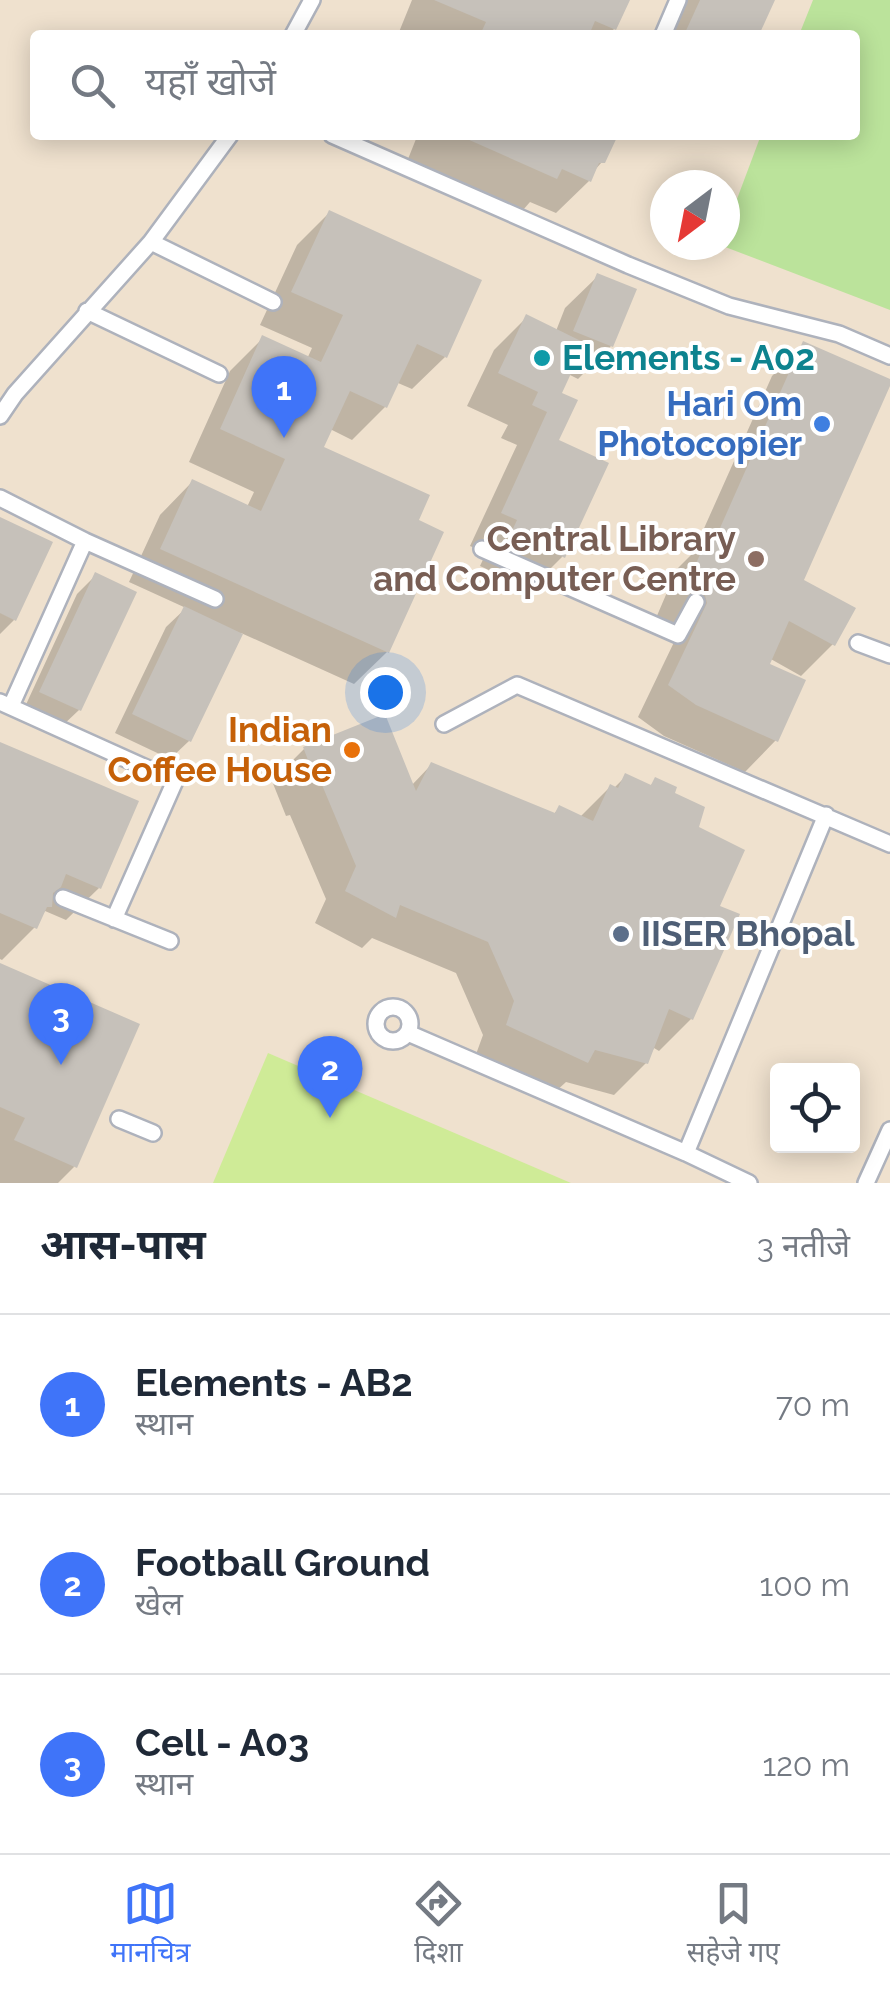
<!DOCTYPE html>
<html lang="hi">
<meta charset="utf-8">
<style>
:root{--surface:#fff;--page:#f2f2f3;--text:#1f2937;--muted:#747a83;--line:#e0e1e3;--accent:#3f74f9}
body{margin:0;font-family:Raleway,"Noto Sans Devanagari",sans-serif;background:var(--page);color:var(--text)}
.controls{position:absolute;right:30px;bottom:30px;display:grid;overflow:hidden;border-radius:10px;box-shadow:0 5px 25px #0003}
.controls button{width:90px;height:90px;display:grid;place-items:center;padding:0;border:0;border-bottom:2px solid var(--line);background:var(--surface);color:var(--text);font:50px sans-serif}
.compass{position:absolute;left:650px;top:170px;width:90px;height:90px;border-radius:50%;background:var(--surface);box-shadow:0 5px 25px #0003;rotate:212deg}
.you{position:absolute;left:385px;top:692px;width:35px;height:35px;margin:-25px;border:8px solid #fff;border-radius:50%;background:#1a73e8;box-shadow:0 0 0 15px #1a73e833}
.badge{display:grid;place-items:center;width:65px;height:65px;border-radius:50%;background:var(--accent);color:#fff;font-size:32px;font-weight:700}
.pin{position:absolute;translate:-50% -82px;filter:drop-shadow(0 2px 5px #0008)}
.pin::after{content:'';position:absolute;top:52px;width:35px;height:30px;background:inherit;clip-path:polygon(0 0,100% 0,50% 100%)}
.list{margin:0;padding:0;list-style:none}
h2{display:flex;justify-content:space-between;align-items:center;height:130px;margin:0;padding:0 40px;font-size:42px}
h2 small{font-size:32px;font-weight:400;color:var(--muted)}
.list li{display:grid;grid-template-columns:65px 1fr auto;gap:30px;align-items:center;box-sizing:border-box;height:180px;padding:0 40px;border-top:2px solid var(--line)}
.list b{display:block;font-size:38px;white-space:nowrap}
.list p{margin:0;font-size:32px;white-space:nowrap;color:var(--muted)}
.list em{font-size:32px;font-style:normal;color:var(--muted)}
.icon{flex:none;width:55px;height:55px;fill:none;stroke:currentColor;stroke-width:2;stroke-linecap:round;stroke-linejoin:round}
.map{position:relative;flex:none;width:890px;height:1183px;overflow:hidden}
.search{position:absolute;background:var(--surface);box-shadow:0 5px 25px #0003;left:30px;right:30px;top:30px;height:110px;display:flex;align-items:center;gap:25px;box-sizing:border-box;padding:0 35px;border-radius:10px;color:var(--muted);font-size:38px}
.sheet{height:670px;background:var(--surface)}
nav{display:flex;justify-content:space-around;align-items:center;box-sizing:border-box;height:140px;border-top:2px solid var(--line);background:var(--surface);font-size:28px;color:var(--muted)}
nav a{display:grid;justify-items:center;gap:5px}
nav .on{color:var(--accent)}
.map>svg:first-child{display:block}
.education{fill:#efe1ce;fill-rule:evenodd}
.green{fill:#bbe39b}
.pitch{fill:#cfeb97}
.shadow{fill:#0003}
.building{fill:#c6c1ba}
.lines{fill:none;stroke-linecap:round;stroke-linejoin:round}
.lane-casing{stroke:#aeb2bc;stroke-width:20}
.lane{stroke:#fff;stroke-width:15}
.culture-dot{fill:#0f9aa8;stroke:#fff;stroke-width:4}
.shop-dot{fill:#3f7fe0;stroke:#fff;stroke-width:4}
.education-dot{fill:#8d6e63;stroke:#fff;stroke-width:4}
.food-dot{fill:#e8710a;stroke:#fff;stroke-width:4}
.service-dot{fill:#5c6f8a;stroke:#fff;stroke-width:4}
.labels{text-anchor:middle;stroke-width:8;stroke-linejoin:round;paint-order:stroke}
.culture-label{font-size:35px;font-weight:bold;fill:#0d838f;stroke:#fff;text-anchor:start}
.shop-label{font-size:35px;font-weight:bold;fill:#366cbe;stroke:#fff;text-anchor:end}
.education-label{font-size:35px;font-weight:bold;fill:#785e54;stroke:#fff;text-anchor:end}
.food-label{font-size:35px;font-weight:bold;fill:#c56008;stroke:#fff;text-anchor:end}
.service-label{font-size:35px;font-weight:bold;fill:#4e5e75;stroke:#fff;text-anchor:start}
</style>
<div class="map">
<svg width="890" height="1183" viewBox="0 0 890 1183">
<rect width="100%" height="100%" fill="#ede5de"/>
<path class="education" d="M0 0H890V1183H0ZM35 35H855V135H35ZM665 185H725V245H665ZM778 1070H852V1146H778Z"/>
<path class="green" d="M813 0H890V310L720 245H725V231L761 135H855V35H799Z"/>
<path class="pitch" d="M268 1053 571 1183H213Z"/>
<path class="shadow" d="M412 0H627L614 29 608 35H408L399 32Z
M683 0H772L757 35H668Z
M407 135H615L602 162 593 172 589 181 556 213 530 202 523 210 408 159 416 139Z
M329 213 445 357 412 389 398 383 385 407 352 440 330 429 321 448 415 521 387 652 354 684 241 633 189 741 170 759 115 733 166 627 186 608 129 582 160 515 192 482 247 507 254 492 189 462 230 371 263 338 307 359 312 348 260 325 297 245Z
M598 276 611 346 578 379 568 374 558 394 556 441 562 557 530 589 480 566 486 553 470 546 517 445 501 438 508 425 467 406 494 350 526 318 556 331 565 308Z
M804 344 801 581 833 644 801 676 769 658 766 666 776 740 745 772 664 736 638 717 677 636 653 625 677 569 693 553 772 376Z
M0 523 14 620 0 634Z
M96 575 79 710 60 728 23 711 77 594Z
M0 744 99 888 66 920 45 911 35 927 2 960 0 959Z
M304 749 411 786 431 765 553 815 559 808 579 818 610 787 613 789 626 776 649 787 656 780 671 794 696 829 717 907 691 1019 659 1051 654 1048 646 1063 614 1095 566 1082 554 1093 475 1057 483 1035 456 973 372 938 362 948 315 923 326 899 290 815 286 816 272 781Z
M0 965 74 1167 58 1183H0Z"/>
<path class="building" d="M434 0H630L616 30 595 21 589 35H480L486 22Z
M700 0H775L759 35H684Z
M458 135H618L605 163H599L591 182 562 169 557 179Z
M329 210 482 280 447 358 417 344 387 408 350 391 324 447 430 495 419 520 444 532 389 653 160 549 192 479 261 511 285 459 220 429 262 335 321 362 343 315 291 292Z
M597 273 637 289 613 347 573 331Z
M526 314 585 343 562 393 578 400 559 440 609 463 565 558 511 533 517 520 501 513 547 412 532 405 538 392 498 373Z
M803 341 890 379V386L804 580 856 608 835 646 789 621 770 664 806 680 778 742 696 705 668 685 707 603 705 595 700 592 695 591 687 595 683 593 709 534 716 537Z
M0 517 53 542 16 621 0 613Z
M95 572 137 592 81 711 39 692Z
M184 606 243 634 191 742 132 714Z
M385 714 416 791 431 762 555 813 559 805 593 821 610 784 618 788 625 773 651 785 655 777 677 787 675 793 705 807 699 827 745 850 720 906 740 914 693 1020 669 1009 648 1064 595 1050 588 1063 506 1025 514 1001 488 942 400 905 396 918 345 891 356 866 322 785 318 786 303 747Z
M0 742 139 801 101 889 66 874 61 887 53 893 52 907H47L37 929 0 913Z
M0 963 140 1024 77 1168 14 1140 25 1118 0 1107Z"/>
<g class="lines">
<defs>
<path id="lane" d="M293 35 312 0
M663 35 678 0
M332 135 628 265 729 306 839 334 890 356
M151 242 273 302
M87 311 219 374
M0 416 15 394 151 242 230 135
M0 498 85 541 215 599
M482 549 678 635 696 602
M858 643 890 655
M0 702 175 781 114 919
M11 706 85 541
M444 724 517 685 890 844
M63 898 170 941
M376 1024a17 17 0 1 1 34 0a17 17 0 1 1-34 0Z
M408 1033 686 1153 749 1183
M119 1119 153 1133
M686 1153 826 815
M866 1183 890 1130"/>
</defs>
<use href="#lane" class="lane-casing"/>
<use href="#lane" class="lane"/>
</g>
<circle class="culture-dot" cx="542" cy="358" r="10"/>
<circle class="shop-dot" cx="822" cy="424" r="10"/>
<circle class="education-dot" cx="756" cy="559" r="10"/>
<circle class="food-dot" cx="352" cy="750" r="10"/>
<circle class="service-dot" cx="621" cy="934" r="10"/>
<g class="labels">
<g class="culture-label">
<text x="562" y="370">Elements - A02</text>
</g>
<g class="shop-label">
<text x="802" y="416">Hari Om<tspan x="802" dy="40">Photocopier</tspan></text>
</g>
<g class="education-label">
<text x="736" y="551">Central Library<tspan x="736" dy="40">and Computer Centre</tspan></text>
</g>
<g class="food-label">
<text x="332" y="742">Indian<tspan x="332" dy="40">Coffee House</tspan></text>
</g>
<g class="service-label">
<text x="641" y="946">IISER Bhopal</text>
</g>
</g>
</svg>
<div class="controls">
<button><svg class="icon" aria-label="locate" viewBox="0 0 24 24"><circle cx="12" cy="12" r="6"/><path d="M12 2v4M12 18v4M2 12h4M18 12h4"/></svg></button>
</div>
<svg class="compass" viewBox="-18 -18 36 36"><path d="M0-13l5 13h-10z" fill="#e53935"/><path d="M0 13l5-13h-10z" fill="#747a83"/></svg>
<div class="you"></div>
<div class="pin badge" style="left:284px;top:438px">1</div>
<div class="pin badge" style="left:330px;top:1118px">2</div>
<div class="pin badge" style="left:61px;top:1065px">3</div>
<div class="search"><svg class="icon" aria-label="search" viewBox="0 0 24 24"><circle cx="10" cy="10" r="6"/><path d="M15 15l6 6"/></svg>यहाँ खोजें</div>
</div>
<section class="sheet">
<h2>आस-पास<small>3 नतीजे</small></h2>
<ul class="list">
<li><span class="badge">1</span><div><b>Elements - AB2</b><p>स्थान</p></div><em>70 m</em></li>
<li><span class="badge">2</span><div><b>Football Ground</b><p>खेल</p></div><em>100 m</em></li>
<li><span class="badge">3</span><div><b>Cell - A03</b><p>स्थान</p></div><em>120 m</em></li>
</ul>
</section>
<nav>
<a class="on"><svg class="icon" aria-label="map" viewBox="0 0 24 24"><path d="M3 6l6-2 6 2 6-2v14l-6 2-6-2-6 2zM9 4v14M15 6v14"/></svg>मानचित्र</a>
<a><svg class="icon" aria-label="directions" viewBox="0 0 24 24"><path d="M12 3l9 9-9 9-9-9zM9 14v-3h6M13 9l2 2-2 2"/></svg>दिशा</a>
<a><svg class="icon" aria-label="saved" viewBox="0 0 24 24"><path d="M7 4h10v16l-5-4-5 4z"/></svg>सहेजे गए</a>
</nav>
